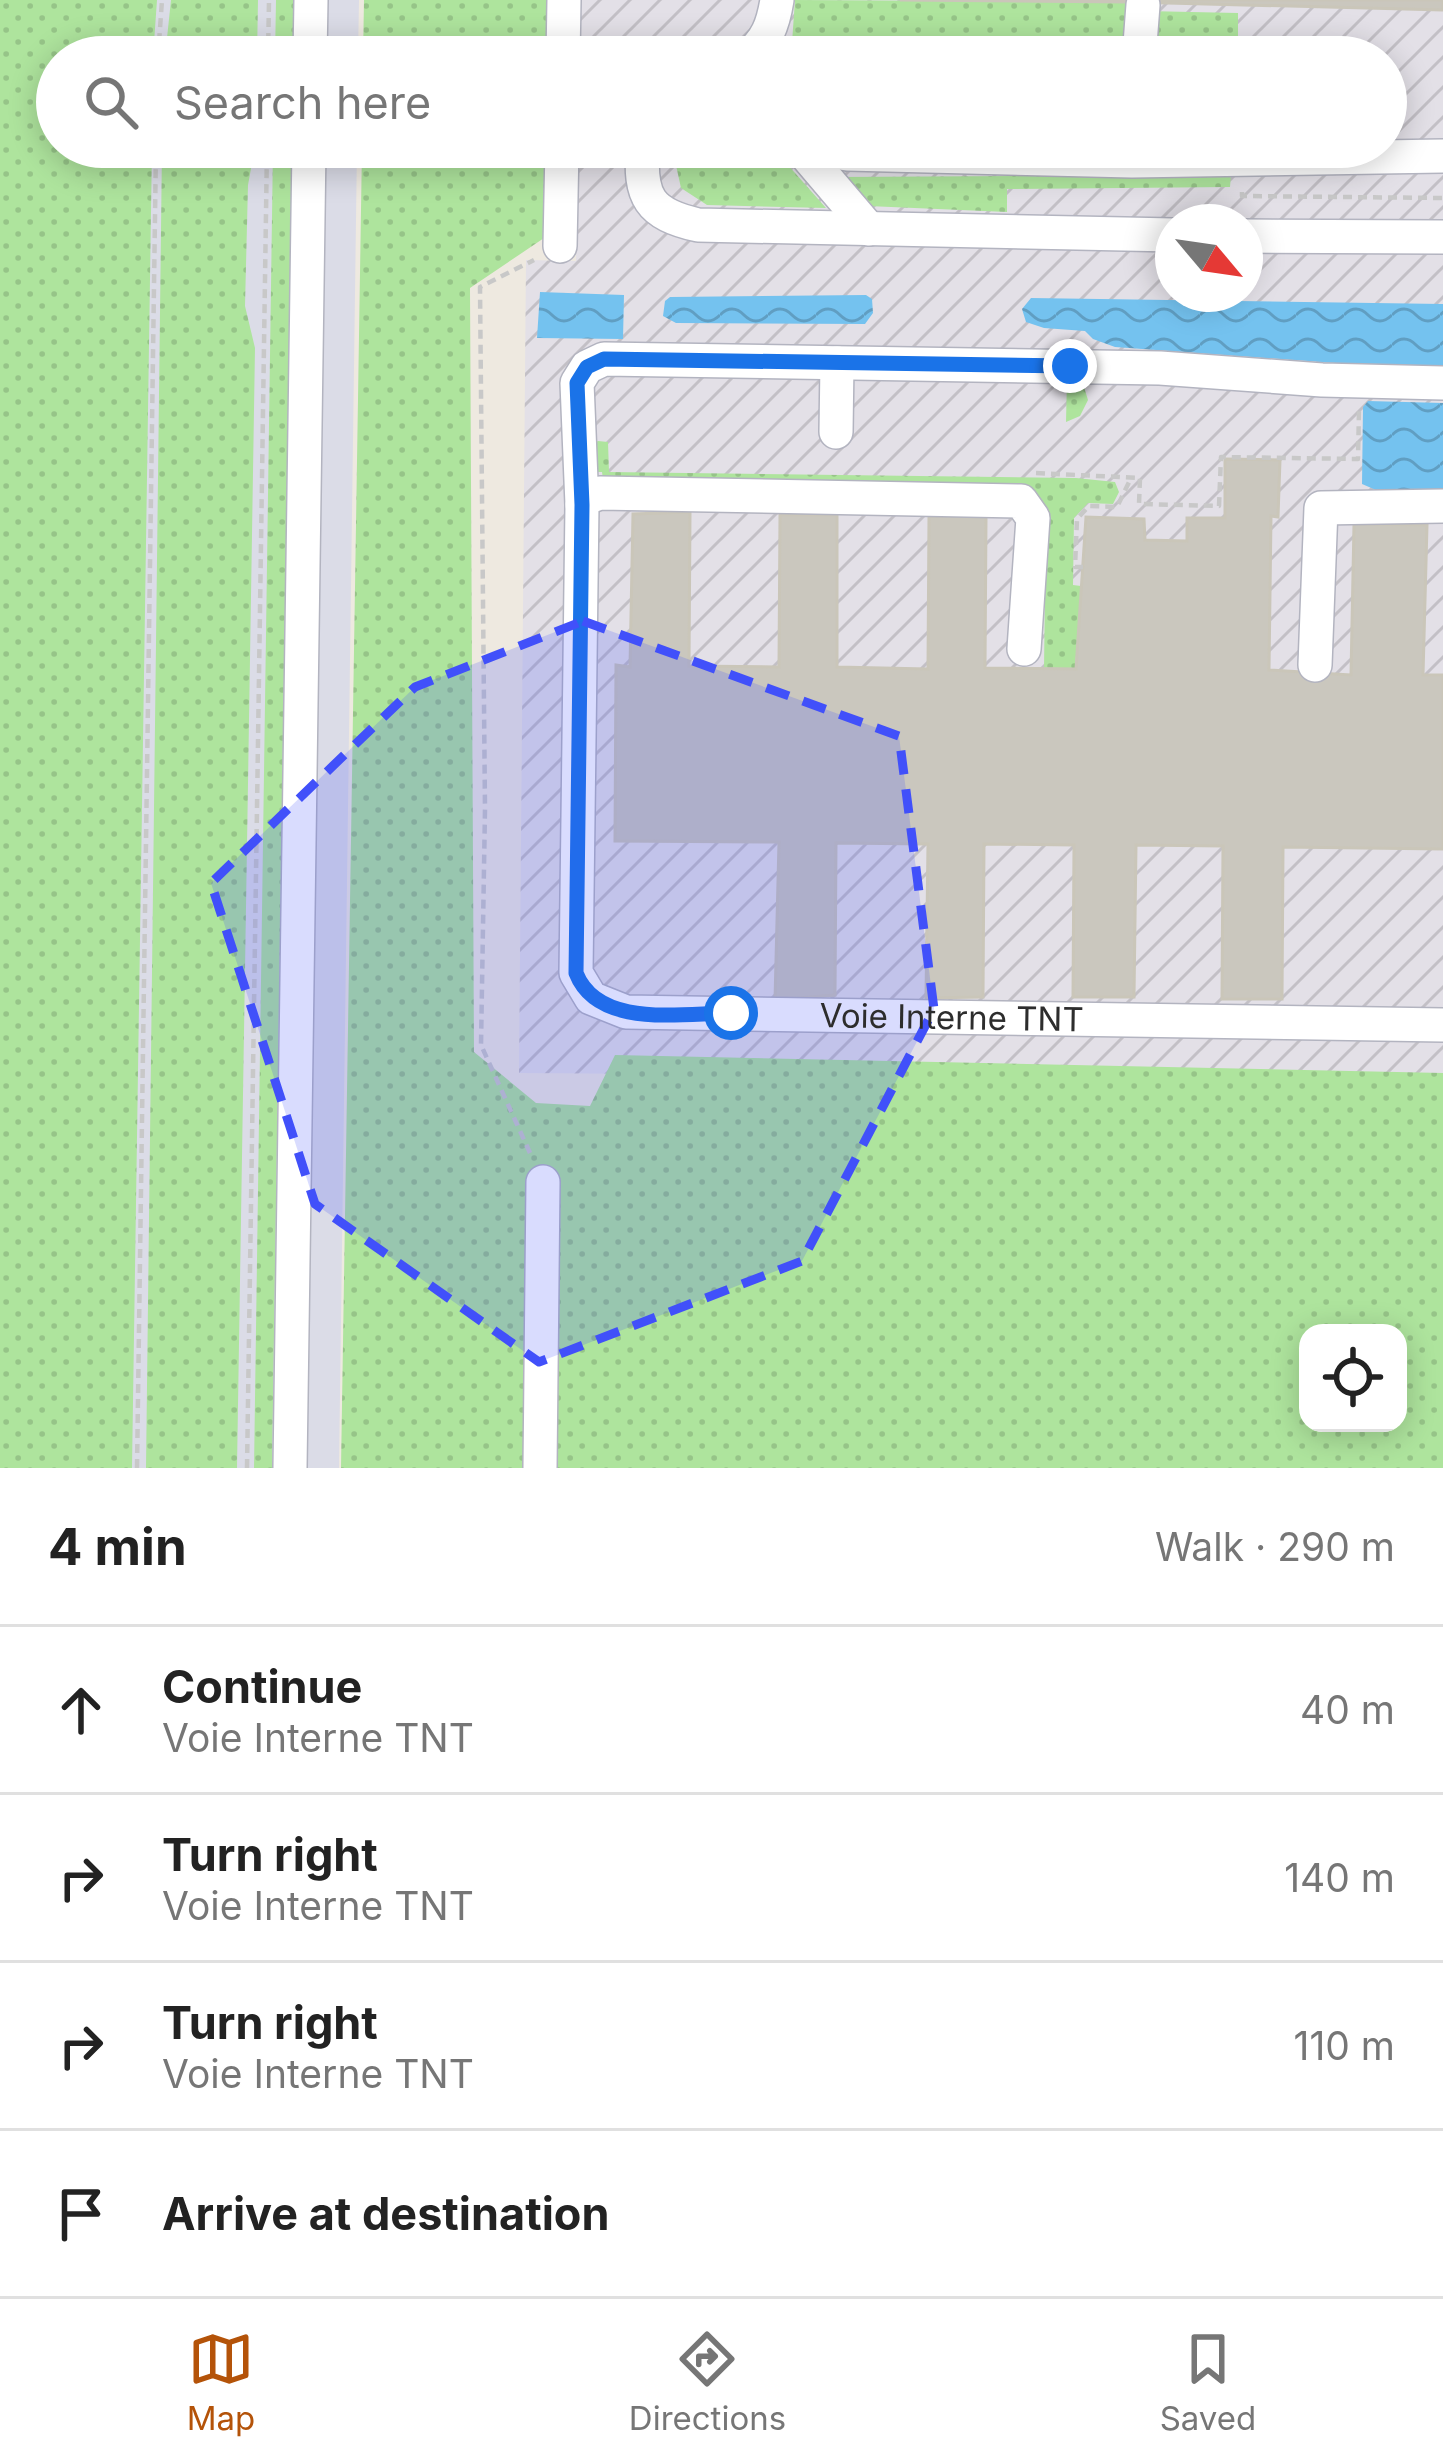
<!DOCTYPE html>
<meta charset="utf-8">
<style>
:root{--surface:#fff;--page:#f2f2f2;--text:#222;--muted:#767676;--line:#e0e0e0;--accent:#b45309}
body{margin:0;font-family:Inter,sans-serif;background:var(--page);color:var(--text)}
.controls{position:absolute;right:36px;bottom:36px;display:grid;overflow:hidden;border-radius:24px;box-shadow:0 6px 30px #0003}
.controls button{width:108px;height:108px;display:grid;place-items:center;padding:0;border:0;border-bottom:3px solid var(--line);background:var(--surface);color:var(--text);font:60px sans-serif}
.compass{position:absolute;left:1155px;top:204px;width:108px;height:108px;border-radius:50%;background:var(--surface);box-shadow:0 6px 30px #0003;rotate:119deg}
.stop{position:absolute;width:36px;height:36px;margin:-27px;border:9px solid #1a73e8;border-radius:50%;background:#fff}
.stop.end{background:#1a73e8;border-color:#fff;box-shadow:0 3px 12px #0008}
.list{margin:0;padding:0;list-style:none}
h2{display:flex;justify-content:space-between;align-items:center;height:156px;margin:0;padding:0 48px;font-size:51px}
h2 small{font-size:39px;font-weight:400;color:var(--muted)}
.list li{display:grid;grid-template-columns:78px 1fr auto;gap:36px;align-items:center;box-sizing:border-box;height:168px;padding:0 48px;border-top:3px solid var(--line)}
.list b{display:block;font-size:45px;white-space:nowrap}
.list p{margin:0;font-size:39px;white-space:nowrap;color:var(--muted)}
.list em{font-size:39px;font-style:normal;color:var(--muted)}
.icon{flex:none;width:66px;height:66px;fill:none;stroke:currentColor;stroke-width:2;stroke-linecap:round;stroke-linejoin:round}
.map{position:relative;flex:none;width:1443px;height:1468px;overflow:hidden}
.search{position:absolute;background:var(--surface);box-shadow:0 6px 30px #0003;left:36px;right:36px;top:36px;height:132px;display:flex;align-items:center;gap:30px;box-sizing:border-box;padding:0 42px;border-radius:66px;color:var(--muted);font-size:45px}
.sheet{height:828px;background:var(--surface)}
nav{display:flex;justify-content:space-around;align-items:center;box-sizing:border-box;height:168px;border-top:3px solid var(--line);background:var(--surface);font-size:33px;color:var(--muted)}
nav a{display:grid;justify-items:center;gap:6px}
nav .on{color:var(--accent)}
.map>svg:first-child{display:block}
.industrial{fill:url(#industrial-furrows);fill-rule:evenodd}
.airport{fill:#dbdce7}
.grass{fill:url(#grass-dots);fill-rule:evenodd}
.water{fill:url(#water-waves)}
.building{fill:#cac7be;stroke:#cac6b9;stroke-width:3}
.lines{fill:none;stroke-linecap:round;stroke-linejoin:round}
.minor-casing{stroke:#b3b4c0;stroke-width:36}
.path{stroke:#c8c8c8;stroke-width:4.5;stroke-dasharray:9 6;stroke-linecap:butt}
.minor{stroke:#fff;stroke-width:33}
.tree{fill:#7fa474}
.route{stroke:#1a73e8;stroke-width:15}
.marked{fill:#4150fa;fill-opacity:0.2;stroke:#4150fa;stroke-width:9;stroke-dasharray:24 15;stroke-linejoin:round}
.labels{text-anchor:middle;stroke-width:10;stroke-linejoin:round;paint-order:stroke}
.street-label{font-size:33px;fill:#2d2d2d;stroke:#fff}
</style>
<div class="map">
<svg width="1443" height="1468" viewBox="0 0 1443 1468">
<defs>
<pattern id="industrial-furrows" width="10" height="10" patternUnits="userSpaceOnUse" patternTransform="scale(3)"><rect width="10" height="10" fill="#e3e0e7"/><path d="M-1 1l2-2M0 10L10 0M9 11l2-2" fill="none" stroke="#c3c0c6"/></pattern>
<pattern id="grass-dots" width="8" height="8" patternUnits="userSpaceOnUse" patternTransform="scale(3)"><rect width="8" height="8" fill="#aee49d"/><path d="M2 2h.1M6 6h.1" fill="none" stroke="#96c488" stroke-width="1.8" stroke-linecap="round"/></pattern>
<pattern id="water-waves" width="16" height="10" patternUnits="userSpaceOnUse" patternTransform="scale(3)"><rect width="16" height="10" fill="#74c2ef"/><path d="M0 5q4-4 8 0t8 0" fill="none" stroke="#609ec2"/></pattern>
</defs>
<rect width="100%" height="100%" fill="#eee9e0"/>
<path class="industrial" d="M580 0H1443V1080L519 1073 526 260 576 261 578 147H1386V57H579ZM1173 222H1245V294H1173Z"/>
<path class="airport" d="M0 0H359L358 57H57V147H357L339 1468H0Z"/>
<path class="grass" d="M0 0H157L153 57H57V147H152L132 1468H0Z
M171 0H258L257 57H165Z
M276 0H294L293 57H275Z
M364 0H551L550 57H363Z
M795 0 1129 2 1128 57H791Z
M1146 11 1238 13V57H1146Z
M162 147H255L248 185 245 306 255 348 237 1468H146Z
M273 147H292L272 1468H254Z
M362 147H548L547 236 470 288 474 1052 536 1103 590 1106 615 1055 1443 1073V1468H341ZM1308 1333H1398V1423H1308Z
M672 147H772L826 208 707 205 681 188Z
M1231 175 1230 187 1007 189V212L868 206 838 177Z
M1067 378 1084 387 1088 400 1080 416 1066 422Z
M598 441 608 442 609 472 1076 478 1115 482 1119 492 1113 504 1088 503 1074 518 1073 585 1081 586 1075 669 1044 668 1046 511 1034 492 603 479 602 472H598L596 478 591 445Z"/>
<path class="water" d="M540 292 624 295 623 339 537 338Z
M866 295 872 299 873 313 865 324 676 323 663 316 665 301 670 297Z
M1031 298 1443 304V366L1349 364 1115 347 1093 339 1085 331 1044 328 1026 322 1022 309Z
M1368 401 1443 403V491L1376 490 1362 484 1363 407Z"/>
<path class="building" d="M900 0H1443V10L1129 2Z
M1225 459 1280 460 1278 517 1271 516 1269 670 1351 675 1354 524 1427 525 1423 675H1443V849L1283 847 1282 999H1222L1223 846 1136 845 1134 997H1073L1074 845 984 844 983 997 926 998 928 844 836 843 835 995 775 1000 779 842 615 841 616 665 630 667 633 514 690 512 689 666 779 667 780 515H837V667L928 669 929 516 986 517 985 668 1076 669 1086 517 1144 519 1145 540 1187 541V518H1225Z"/>
<g class="lines">
<defs>
<g id="minor">
<path d="M310 57 311 0"/>
<path d="M563 57 564 0"/>
<path d="M747 57C767 41 773 25 777 0"/>
<path d="M1139 57 1143 5"/>
<path d="M643 147C639 197 649 214 698 225L1173 235"/>
<path d="M800 147 847 154 1132 161 1443 156"/>
<path d="M801 149 869 229"/>
<path d="M1245 236 1443 237"/>
<path d="M560 246 562 147"/>
<path id="s1" d="M1443 383 1322 380 1160 368 604 359 587 367 577 383 582 505 576 973 591 998 626 1012 1443 1025"/>
<path d="M836 432 837 363"/>
<path d="M582 505 586 498 600 493 1021 501 1033 518 1024 649"/>
<path d="M1315 665 1321 508 1443 506"/>
<path d="M290 1468 309 147"/>
<path d="M540 1468 543 1182"/>
</g>
</defs>
<use href="#minor" class="minor-casing"/>
<path class="path" d="M158 57 162 0
M268 57 269 0
M1242 192V196L1443 198
M1036 473 1140 478 1139 504 1219 506 1221 457 1358 459 1359 410
M1083 567H1075L1077 519 1089 506 1117 507 1131 478
M530 1153 481 1045 485 809 480 287 534 260
M137 1468 156 147
M247 1468 267 147"/>
<use href="#minor" class="minor"/>
</g>
<circle class="tree" cx="1167" cy="46" r="10"/>
<g class="lines">
<path class="route" d="M731 1013C682 1013 598 1029 576 973L582 505 577 383 587 367 604 359 1070 366"/>
</g>
<path class="marked" d="M583 621 899 736 934 1009 802 1261 539 1362 315 1204 211 883 415 687Z"/>
<g class="labels">
<g class="street-label">
<text dy="12" stroke="none"><textPath href="#s1" startOffset="1860">Voie Interne TNT</textPath></text>
</g>
</g>
</svg>
<div class="controls">
<button><svg class="icon" aria-label="locate" viewBox="0 0 24 24"><circle cx="12" cy="12" r="6"/><path d="M12 2v4M12 18v4M2 12h4M18 12h4"/></svg></button>
</div>
<svg class="compass" viewBox="-18 -18 36 36"><path d="M0-13l5 13h-10z" fill="#e53935"/><path d="M0 13l5-13h-10z" fill="#767676"/></svg>
<div class="stop" style="left:731px;top:1013px"></div>
<div class="stop end" style="left:1070px;top:366px"></div>
<div class="search"><svg class="icon" aria-label="search" viewBox="0 0 24 24"><circle cx="10" cy="10" r="6"/><path d="M15 15l6 6"/></svg>Search here</div>
</div>
<section class="sheet">
<h2>4 min<small>Walk · 290 m</small></h2>
<ul class="list">
<li><svg class="icon" aria-label="ahead" viewBox="0 0 24 24"><path d="M12 20V5M6 11l6-6 6 6"/></svg><div><b>Continue</b><p>Voie Interne TNT</p></div><em>40 m</em></li>
<li><svg class="icon" aria-label="right" viewBox="0 0 24 24"><path d="M7 20v-9h11M14 6l5 5-5 5"/></svg><div><b>Turn right</b><p>Voie Interne TNT</p></div><em>140 m</em></li>
<li><svg class="icon" aria-label="right" viewBox="0 0 24 24"><path d="M7 20v-9h11M14 6l5 5-5 5"/></svg><div><b>Turn right</b><p>Voie Interne TNT</p></div><em>110 m</em></li>
<li><svg class="icon" aria-label="arrive" viewBox="0 0 24 24"><path d="M6 21V4h12l-3 4 3 4H6"/></svg><div><b>Arrive at destination</b></div></li>
</ul>
</section>
<nav>
<a class="on"><svg class="icon" aria-label="map" viewBox="0 0 24 24"><path d="M3 6l6-2 6 2 6-2v14l-6 2-6-2-6 2zM9 4v14M15 6v14"/></svg>Map</a>
<a><svg class="icon" aria-label="directions" viewBox="0 0 24 24"><path d="M12 3l9 9-9 9-9-9zM9 14v-3h6M13 9l2 2-2 2"/></svg>Directions</a>
<a><svg class="icon" aria-label="saved" viewBox="0 0 24 24"><path d="M7 4h10v16l-5-4-5 4z"/></svg>Saved</a>
</nav>
